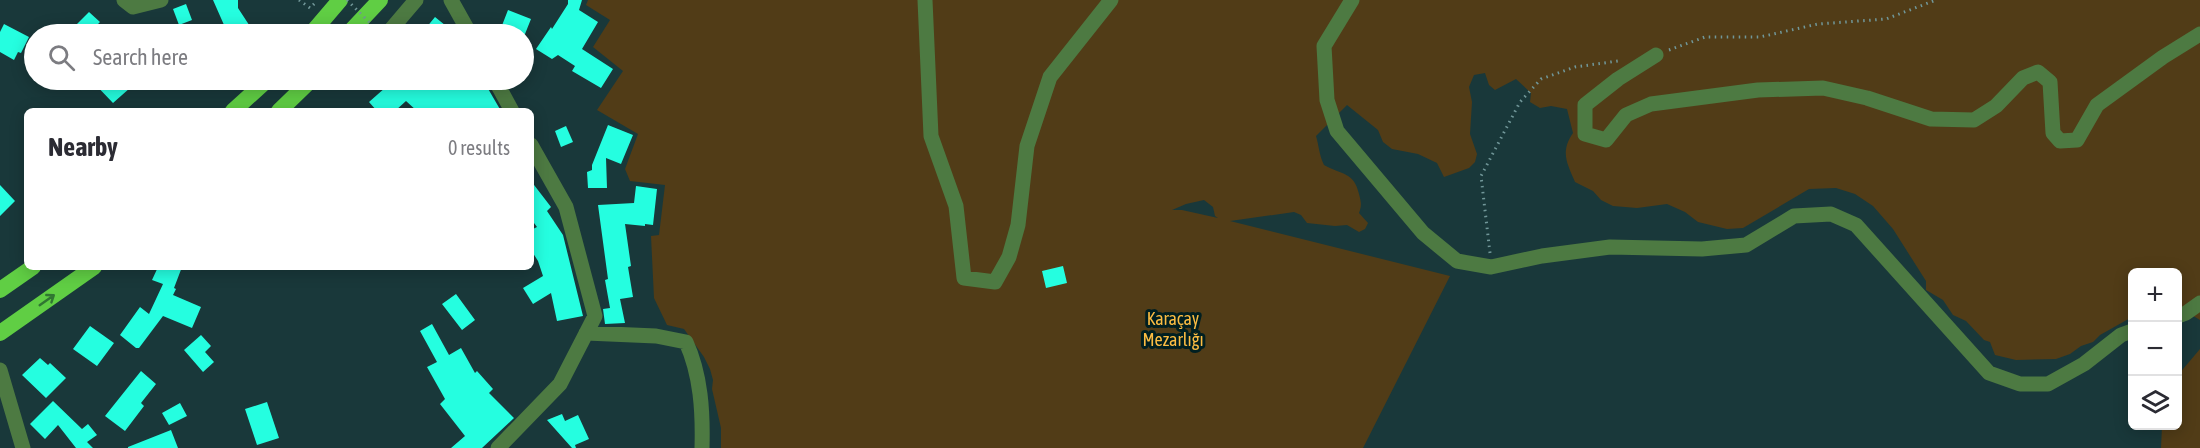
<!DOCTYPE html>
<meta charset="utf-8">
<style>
:root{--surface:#fff;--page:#f7f7f7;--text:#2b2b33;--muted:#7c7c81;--line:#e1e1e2}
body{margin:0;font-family:"Asap Condensed",sans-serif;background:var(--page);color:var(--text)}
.controls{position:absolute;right:18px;bottom:18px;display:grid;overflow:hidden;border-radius:9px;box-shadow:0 3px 15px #0003}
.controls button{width:54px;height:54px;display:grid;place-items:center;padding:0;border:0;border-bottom:2px solid var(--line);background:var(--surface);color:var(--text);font:30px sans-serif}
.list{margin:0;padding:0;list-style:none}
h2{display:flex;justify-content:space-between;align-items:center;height:78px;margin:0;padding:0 24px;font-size:26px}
h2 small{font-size:20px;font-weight:400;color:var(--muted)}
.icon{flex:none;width:33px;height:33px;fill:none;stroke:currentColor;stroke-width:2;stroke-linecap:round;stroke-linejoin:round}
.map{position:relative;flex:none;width:2200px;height:448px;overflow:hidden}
.search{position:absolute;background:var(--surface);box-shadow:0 3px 15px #0003;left:24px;top:24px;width:510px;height:66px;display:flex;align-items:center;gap:15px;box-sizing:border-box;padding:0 21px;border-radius:33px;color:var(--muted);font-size:22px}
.panel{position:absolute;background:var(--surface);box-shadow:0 3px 15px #0003;left:24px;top:108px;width:510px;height:162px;border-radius:9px}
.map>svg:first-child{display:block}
.green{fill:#513c17;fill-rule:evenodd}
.building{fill:#25fee0}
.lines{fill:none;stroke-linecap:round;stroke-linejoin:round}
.path{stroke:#719799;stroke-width:3;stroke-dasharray:1.5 4.5;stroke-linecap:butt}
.minor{stroke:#4d7a42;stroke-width:15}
.trunk{stroke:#60ce44;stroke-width:16}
.path-bridge{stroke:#719799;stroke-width:3;stroke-dasharray:1.5 4.5;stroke-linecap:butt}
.oneway{stroke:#307632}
.labels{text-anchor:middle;stroke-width:6;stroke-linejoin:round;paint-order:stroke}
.park-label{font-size:18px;fill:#fcbd43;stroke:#001f21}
</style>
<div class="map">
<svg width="2200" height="448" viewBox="0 0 2200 448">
<rect width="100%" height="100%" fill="#19383a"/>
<path class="green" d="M588 0H2200V320L2178 307V272H2132V317L2100 335 2093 342 2081 346 2070 354 2056 359 2016 360 1995 355 1990 342 1984 340 1966 321 1953 315 1943 300 1926 290V281L1893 229 1873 206 1855 194 1836 188 1809 189 1743 228 1727 229 1698 222 1685 212 1667 204 1637 208 1613 206 1601 200 1593 191 1575 182C1567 163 1560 152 1573 133L1567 109 1551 106 1540 108 1530 102 1531 93 1516 79 1495 90 1489 85 1485 73 1474 75 1469 87 1472 102 1470 134 1477 154 1475 162 1469 168 1444 177 1437 163 1418 154 1392 149 1383 142 1378 130 1347 105 1316 136C1319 146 1319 155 1324 165 1342 175 1354 172 1359 194 1361 202 1362 205 1359 213L1368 223 1365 229 1359 232 1347 225 1335 226 1307 223 1301 215 1294 212 1230 221 1450 276 1363 448H721V428L712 389 713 380 710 369 704 357 684 329 667 325 654 298 651 236 659 235 665 185 630 181 625 169 638 134 597 110 623 71 593 47 610 20 586 5ZM1204 200 1213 207 1215 216 1218 218 1182 210H1172L1186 204Z
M2200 349V448H2161L2162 426H2178V375Z"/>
<path class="building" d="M213 0H238V8L255 34H228Z
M568 0H582L579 10 598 22 582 49 613 69 601 88 572 71 575 66 558 55 552 59 536 49 551 27 552 29 568 4Z
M186 4 192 20 179 25 173 9Z
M508 10 531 19 525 34H511L501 28Z
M89 12 100 22 88 34H67Z
M435 17 456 34H421Z
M4 24 29 37 21 53 18 52 14 60 0 52V32Z
M91 80H139L113 103Z
M394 80H436L444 86 451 80H483L501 111H417L406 101 395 111H377L369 102Z
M608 125 633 135 621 164 606 158 607 188H588L587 172 592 170V165Z
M566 126 573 142 561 147 555 131Z
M531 181 551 207 547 211 563 235 583 316 557 321 551 293 533 304 523 288 543 276 538 261 531 250V230L537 227 531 219Z
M0 185 15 201 0 216Z
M636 186 657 189 653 225 645 224V226L625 224 631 266 628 267 633 297 620 299 625 323 605 324 603 309 610 308 605 280 608 279 598 205 634 203Z
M1063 266 1067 283 1046 288 1042 271Z
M158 267H182L174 288 176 289 173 295 201 307 192 328 163 316 139 348H136L120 335 140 307 149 314 163 284 152 280Z
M456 294 475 320 462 330 442 304Z
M432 324 449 355 461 348 475 373 477 371 493 389 489 393 514 418 482 448H451L465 436 440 404 445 399 427 367 437 362 420 331Z
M90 326 114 343 97 366 73 349Z
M201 335 211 346 205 352 214 362 203 372 184 350Z
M40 358 48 365 50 363 66 378 46 398 22 375Z
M141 371 156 384 141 403 144 406 125 431 105 416Z
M53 401 82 429 88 424 97 435 87 442 93 448H76L58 425 45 439 30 424Z
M267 402 279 438 257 445 245 409Z
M180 403 187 416 169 425 162 413Z
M562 414 565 421 578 415 589 439 575 445 576 448H572L547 420Z
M171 430 178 448H128V447Z"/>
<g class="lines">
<path class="path" d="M299 0 310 8 315 3
M1669 50 1705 37H1760L1818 24 1886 19 1936 0
M1490 253 1481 176 1520 102 1541 79 1575 67 1618 61"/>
<path class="minor" d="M124 0 133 7 161 0
M451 0 470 34
M925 0 931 136 956 206 964 278 995 282 1009 257 1018 225 1027 146 1050 77 1111 0
M1352 0 1324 46 1327 100 1337 131 1423 233 1457 261 1491 267 1542 256 1610 247 1702 249 1746 245 1794 216 1831 214 1856 225 1989 373 2020 384H2048L2084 364 2121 335 2132 331
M387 34 416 0
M1656 55 1618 79 1585 105V134L1606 140 1626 115 1651 104 1758 90 1823 88 1867 98 1931 119 1974 120 1996 106 2023 78 2038 72 2050 82 2053 133 2060 141 2077 140 2097 105 2163 57 2200 34
M495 80 512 111
M2178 316 2186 313 2200 303
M586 333 656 336 686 342C701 375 703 412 702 448
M0 370 23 448
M498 448 560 384 595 316 566 207 531 145"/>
<path class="trunk" d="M311 34 340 0
M348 34 380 0
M233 111 267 80
M279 111 311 80
M0 290 33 267
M0 333 94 267"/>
<path class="path-bridge" d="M347 0 381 34"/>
</g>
<defs><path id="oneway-shaft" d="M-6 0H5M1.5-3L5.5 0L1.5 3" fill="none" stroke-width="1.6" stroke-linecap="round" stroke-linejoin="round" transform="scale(1.5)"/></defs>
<use class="oneway" href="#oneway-shaft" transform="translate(47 300) rotate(-35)"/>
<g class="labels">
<g class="park-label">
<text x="1173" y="325">Karaçay<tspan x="1173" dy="21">Mezarlığı</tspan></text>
</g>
</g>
</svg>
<div class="controls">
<button>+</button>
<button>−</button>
<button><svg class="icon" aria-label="layers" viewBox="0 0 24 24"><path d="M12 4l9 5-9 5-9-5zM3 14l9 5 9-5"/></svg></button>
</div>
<div class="search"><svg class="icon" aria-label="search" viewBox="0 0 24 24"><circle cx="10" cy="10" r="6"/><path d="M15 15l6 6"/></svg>Search here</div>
<section class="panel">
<h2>Nearby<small>0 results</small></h2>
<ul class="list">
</ul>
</section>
</div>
